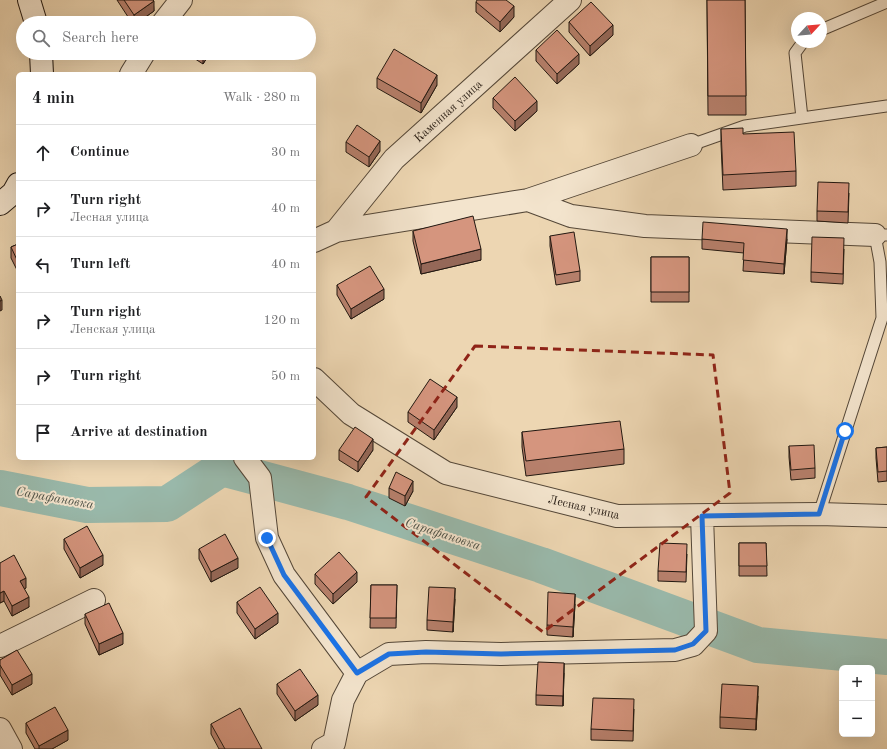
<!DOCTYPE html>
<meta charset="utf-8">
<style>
:root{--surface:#fff;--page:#f2f2f2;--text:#202124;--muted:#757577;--line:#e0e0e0}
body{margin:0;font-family:"Old Standard TT",serif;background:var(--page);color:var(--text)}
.controls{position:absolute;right:12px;bottom:12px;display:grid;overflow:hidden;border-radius:6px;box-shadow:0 4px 16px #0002}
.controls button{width:36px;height:36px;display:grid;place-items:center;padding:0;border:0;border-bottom:1px solid var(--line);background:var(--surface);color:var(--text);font:20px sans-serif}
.compass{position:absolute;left:791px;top:12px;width:36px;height:36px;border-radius:50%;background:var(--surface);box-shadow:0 4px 16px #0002;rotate:64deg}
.stop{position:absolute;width:12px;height:12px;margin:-9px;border:3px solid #1a73e8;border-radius:50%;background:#fff}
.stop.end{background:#1a73e8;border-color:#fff;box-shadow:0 1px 4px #0008}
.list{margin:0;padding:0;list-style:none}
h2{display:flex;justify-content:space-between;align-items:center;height:52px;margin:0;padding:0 16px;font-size:17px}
h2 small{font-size:13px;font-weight:400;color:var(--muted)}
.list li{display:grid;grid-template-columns:26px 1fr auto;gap:12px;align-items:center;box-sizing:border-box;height:56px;padding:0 16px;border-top:1px solid var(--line)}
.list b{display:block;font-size:15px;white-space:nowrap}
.list p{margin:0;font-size:13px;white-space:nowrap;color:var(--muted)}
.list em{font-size:13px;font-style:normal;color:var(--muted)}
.icon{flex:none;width:22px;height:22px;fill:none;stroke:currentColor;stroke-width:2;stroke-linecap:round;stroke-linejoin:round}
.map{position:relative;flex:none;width:887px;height:749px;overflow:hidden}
.search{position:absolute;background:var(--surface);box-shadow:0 4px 16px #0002;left:16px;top:16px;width:300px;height:44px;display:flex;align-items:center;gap:10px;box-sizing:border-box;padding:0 14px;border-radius:22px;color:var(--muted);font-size:15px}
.panel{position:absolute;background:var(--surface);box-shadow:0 4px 16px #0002;left:16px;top:72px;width:300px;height:388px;border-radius:6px}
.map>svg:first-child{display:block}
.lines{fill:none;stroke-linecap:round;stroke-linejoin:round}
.river{stroke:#99b9ab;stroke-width:36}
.service-casing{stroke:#544738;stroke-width:13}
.minor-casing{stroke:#544738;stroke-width:24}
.secondary-casing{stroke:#211710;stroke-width:24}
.service{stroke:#f3e4cd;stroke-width:11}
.minor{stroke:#f3e4cd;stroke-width:22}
.secondary{stroke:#f3e4cd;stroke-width:22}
.wall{fill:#b7806c;stroke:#211710}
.shaded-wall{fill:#956858;stroke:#211710}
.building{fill:#d5957e;stroke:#211710}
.route{stroke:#1a73e8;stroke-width:5}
.marked{fill:none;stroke:#8f2418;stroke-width:3;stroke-dasharray:8 5;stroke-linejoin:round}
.labels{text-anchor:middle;stroke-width:4;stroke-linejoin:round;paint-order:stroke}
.street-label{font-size:12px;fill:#211710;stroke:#f3e4cd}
.water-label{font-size:13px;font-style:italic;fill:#4b5046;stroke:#f3e4cd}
</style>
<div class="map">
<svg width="887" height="749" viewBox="0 0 887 749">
<rect width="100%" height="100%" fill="#edd6b2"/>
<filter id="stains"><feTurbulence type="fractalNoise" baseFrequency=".005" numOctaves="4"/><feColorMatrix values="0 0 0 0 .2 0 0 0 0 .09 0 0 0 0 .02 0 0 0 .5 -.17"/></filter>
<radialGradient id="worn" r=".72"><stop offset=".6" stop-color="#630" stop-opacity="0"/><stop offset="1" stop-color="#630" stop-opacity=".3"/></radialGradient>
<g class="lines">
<path class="river" d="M0 488 87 505 167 504 222 468 348 502 541 565 758 645 887 657"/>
<defs>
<path id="service" d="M821 30 887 2
M802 118 795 53 803 42
M691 145 745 126 887 106
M819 514 882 318 880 262 875 235H887"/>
<path id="minor" d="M163 23 181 0
M131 74 144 53
M528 200 571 216 645 226 875 235
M336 231 394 159 570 0
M314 241 336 231 528 200 691 145
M314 379 351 414 446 473 617 516 819 514 887 516
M245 458 260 478 267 538 284 575 357 673
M0 646 94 600
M0 729 11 749
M323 749 334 743 343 700 357 673 389 654 426 652 501 654 675 650 693 645 706 631 702 516"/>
<path id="secondary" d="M29 0 36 23
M41 53 42 74
M0 204 13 193 18 184"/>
</defs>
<use href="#service" class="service-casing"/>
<use href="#minor" class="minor-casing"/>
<use href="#secondary" class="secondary-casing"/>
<use href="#service" class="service"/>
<use href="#minor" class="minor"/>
<use href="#secondary" class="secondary"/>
</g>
<path class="wall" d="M117 0H153L154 11 137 23H132Z
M707 0H745L746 115H708Z
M476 2 514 17 500 32 476 12Z
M569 22 613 35 590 56 569 32Z
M536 50 579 64 557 84 536 61Z
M186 53H210L203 64Z
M377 78 437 85 421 113 377 88Z
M493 98 537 111 515 131 493 108Z
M721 129 743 134 796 171V186L723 190 721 144Z
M346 142 380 151 369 167 346 152Z
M849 193 848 223 817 221V211Z
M413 231 481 260 421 274 413 241Z
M550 236 580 271V281L556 285 550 246Z
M702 239H787L784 274 743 271 744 253 702 249Z
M18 244V272L11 258V247Z
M844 249 843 284 811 282V272Z
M651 257H689V302H651Z
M337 285 384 299 351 319 337 295Z
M457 407 434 440 408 422V412Z
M522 432 624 449V464L526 476 522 447Z
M789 446 815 468V478L791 480 789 457Z
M887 447V481L878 482 876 458V448Z
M339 450H373L358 472 339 460Z
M389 488 413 491 405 506 389 498Z
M64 539 103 565 80 578 64 549Z
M739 543H766L767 576H739Z
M199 549 238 568 211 582 199 559Z
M687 554 686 582 658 581V571Z
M0 563 26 588 24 589 29 607 12 616 4 601 0 603Z
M315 574 357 582 333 604 315 584Z
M371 585H397L396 628H370Z
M455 599 453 632 427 630V620Z
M237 602 278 623 255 639 237 613Z
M575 604 573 637 547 635V625Z
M85 614 123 644 99 655 85 624Z
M0 660 32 684 12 695 0 675Z
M564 673 563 706 536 705V695Z
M277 684 318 705 295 721 277 694Z
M758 696 756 730 720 728V717Z
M634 709 633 741 591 740V729Z
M26 723 68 740 52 749H35L26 733Z
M211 724 262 749H219L211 734Z"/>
<path class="shaded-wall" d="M154 1V11L137 23H134V15Z
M514 6V17L500 32V22Z
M613 25V35L590 56V46Z
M203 53H210L203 64Z
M579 54V64L557 84V74Z
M437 75V85L421 113V103Z
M537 101V111L515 131V121Z
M380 141V151L369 167V157Z
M787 229V239L784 274V264Z
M481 249V260L421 274V264Z
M384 289V299L351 319V309Z
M2 300V310L0 311V301Z
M457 397V407L434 440V430Z
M373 439V450L358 472V462Z
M413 481V491L405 506V496Z
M103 555V565L80 578V568Z
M238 558V568L211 582V572Z
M357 572V582L333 604V594Z
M26 578V588L20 591V581Z
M455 588V599L453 632V622Z
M4 591V601L0 603V593Z
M575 594V604L573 637V627Z
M29 597V607L12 616V606Z
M278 613V623L255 639V629Z
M123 633V644L99 655V644Z
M564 663V673L563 706V696Z
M32 674V684L12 695V685Z
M758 686V696L756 730V719Z
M318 695V705L295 721V711Z
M68 730V740L52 749H39V746Z"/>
<path class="building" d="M124 0H153L154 1 134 15Z
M477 0H506L514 6 500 22 476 2Z
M707 0H745L746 96H708Z
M591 2 613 25 590 46 569 22Z
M191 17 200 23H188Z
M557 30 579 54 557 74 536 50Z
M394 49 437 75 421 103 377 78Z
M515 77 537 101 515 121 493 98Z
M357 125 380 141 369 157 346 142Z
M743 128V134L794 132 796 171 723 175 721 129Z
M818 182 849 183 848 212 817 211Z
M473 216 481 249 421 264 413 231Z
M703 222 787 229 784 264 743 260 744 243 702 239Z
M574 232 580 271 556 275 550 236Z
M812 237 844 238 843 274 811 272Z
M18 244V262L11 247Z
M651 257H689V292H651Z
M370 266 384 289 351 309 337 285Z
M0 296 2 300 0 301Z
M430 379 457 397 434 430 408 412Z
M620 421 624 449 526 461 522 432Z
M355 427 373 439 358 462 339 450Z
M814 445 815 468 791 470 789 446Z
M887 447V471L878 472 876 448Z
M396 472 413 481 405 496 389 488Z
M87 526 103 555 80 568 64 539Z
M225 534 238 558 211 572 199 549Z
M660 543 687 544 686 572 658 571Z
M739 543H766L767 566H739Z
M339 552 357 572 333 594 315 574Z
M14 555 26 578 20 581 29 597 12 606 4 591 0 593V563Z
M371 585H397L396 618H370Z
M260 587 278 613 255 629 237 602Z
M429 587 455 588 453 622 427 620Z
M548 592 575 594 573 627 547 625Z
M109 603 123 633 99 644 85 614Z
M17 650 32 674 12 685 0 665V660Z
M538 662 564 663 563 696 536 695Z
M300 669 318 695 295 711 277 684Z
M722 684 758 686 756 719 720 717Z
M593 698 634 699 633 731 591 729Z
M55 707 68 730 39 746 26 723Z
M240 708 262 749H225L211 724Z"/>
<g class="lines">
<path class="route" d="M267 538 284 575 357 673 389 654 426 652 501 654 675 650 693 644 706 631 702 516 819 514 845 431"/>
</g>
<path class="marked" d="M475 346 713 355 730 493 543 632 366 497Z"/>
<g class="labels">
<g class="street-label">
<text transform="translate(448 111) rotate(-42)" y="4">Каменная улица</text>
<text transform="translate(584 507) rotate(13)" y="4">Лесная улица</text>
</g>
<g class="water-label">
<text transform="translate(55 497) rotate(10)" y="5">Сарафановка</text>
<text transform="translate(443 533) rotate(18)" y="5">Сарафановка</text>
</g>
</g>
<rect width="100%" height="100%" filter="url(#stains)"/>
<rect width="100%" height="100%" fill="url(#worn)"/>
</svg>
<div class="controls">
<button>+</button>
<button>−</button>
</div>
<svg class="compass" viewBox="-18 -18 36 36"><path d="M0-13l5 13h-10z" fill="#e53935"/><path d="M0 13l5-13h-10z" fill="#757577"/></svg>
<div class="stop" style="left:845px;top:431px"></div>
<div class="stop end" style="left:267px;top:538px"></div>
<div class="search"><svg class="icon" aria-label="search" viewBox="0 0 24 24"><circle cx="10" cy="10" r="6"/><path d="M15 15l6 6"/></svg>Search here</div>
<section class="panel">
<h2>4 min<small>Walk · 280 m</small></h2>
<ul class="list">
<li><svg class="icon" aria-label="ahead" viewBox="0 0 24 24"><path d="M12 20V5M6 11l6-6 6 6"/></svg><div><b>Continue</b></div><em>30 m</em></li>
<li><svg class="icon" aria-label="right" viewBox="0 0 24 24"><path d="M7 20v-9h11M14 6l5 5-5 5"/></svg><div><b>Turn right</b><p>Лесная улица</p></div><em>40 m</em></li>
<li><svg class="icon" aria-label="left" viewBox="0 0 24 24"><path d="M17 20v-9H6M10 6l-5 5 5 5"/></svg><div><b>Turn left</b></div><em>40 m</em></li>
<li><svg class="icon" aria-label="right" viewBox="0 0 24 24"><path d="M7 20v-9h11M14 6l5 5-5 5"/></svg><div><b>Turn right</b><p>Ленская улица</p></div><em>120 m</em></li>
<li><svg class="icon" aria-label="right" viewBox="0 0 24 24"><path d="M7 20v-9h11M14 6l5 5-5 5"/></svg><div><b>Turn right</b></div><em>50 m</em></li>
<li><svg class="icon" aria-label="arrive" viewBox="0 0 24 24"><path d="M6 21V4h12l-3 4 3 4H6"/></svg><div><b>Arrive at destination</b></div></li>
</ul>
</section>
</div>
